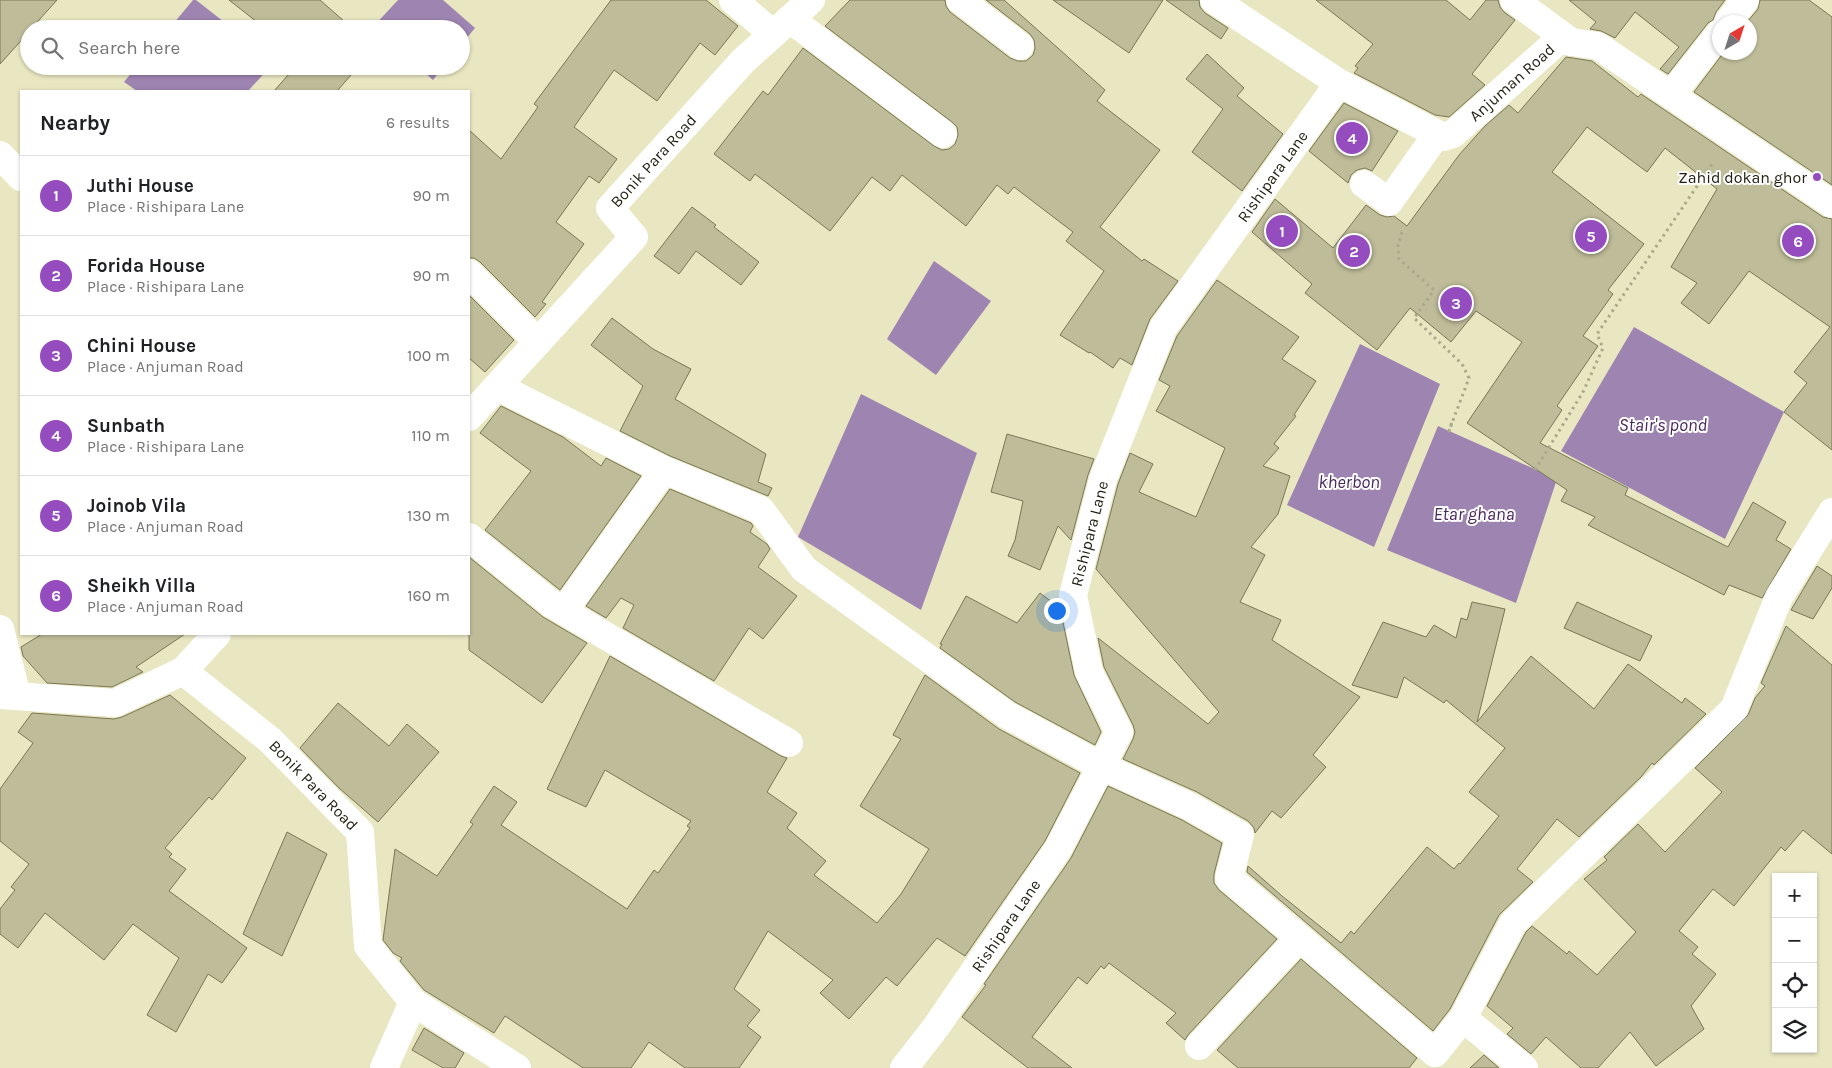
<!DOCTYPE html>
<meta charset="utf-8">
<style>
:root{--surface:#fff;--page:#f2f2f2;--text:#202124;--muted:#757577;--line:#e0e0e0;--accent:#944cbf}
body{margin:0;font-family:Karla,sans-serif;background:var(--page);color:var(--text)}
.controls{position:absolute;right:15px;bottom:15px;display:grid;overflow:hidden;border-radius:0px;box-shadow:0 1px 4px #0004}
.controls button{width:45px;height:45px;display:grid;place-items:center;padding:0;border:0;border-bottom:1px solid var(--line);background:var(--surface);color:var(--text);font:25px sans-serif}
.compass{position:absolute;left:1712px;top:15px;width:45px;height:45px;border-radius:50%;background:var(--surface);box-shadow:0 1px 4px #0004;rotate:39deg}
.you{position:absolute;left:1056px;top:610px;width:18px;height:18px;margin:-12px;border:4px solid #fff;border-radius:50%;background:#1a73e8;box-shadow:0 0 0 8px #1a73e833}
.badge{display:grid;place-items:center;width:32px;height:32px;border-radius:50%;background:var(--accent);color:#fff;font-size:16px;font-weight:700}
.pin{position:absolute;translate:-50% -50%;border:2px solid #fff;box-shadow:0 1px 5px #0006}
.list{margin:0;padding:0;list-style:none}
h2{display:flex;justify-content:space-between;align-items:center;height:65px;margin:0;padding:0 20px;font-size:21px}
h2 small{font-size:16px;font-weight:400;color:var(--muted)}
.list li{display:grid;grid-template-columns:32px 1fr auto;gap:15px;align-items:center;box-sizing:border-box;height:80px;padding:0 20px;border-top:1px solid var(--line)}
.list b{display:block;font-size:19px;white-space:nowrap}
.list p{margin:0;font-size:16px;white-space:nowrap;color:var(--muted)}
.list em{font-size:16px;font-style:normal;color:var(--muted)}
.icon{flex:none;width:28px;height:28px;fill:none;stroke:currentColor;stroke-width:2;stroke-linecap:round;stroke-linejoin:round}
.map{position:relative;flex:none;width:1832px;height:1068px;overflow:hidden}
.search{position:absolute;background:var(--surface);box-shadow:0 1px 4px #0004;left:20px;top:20px;width:450px;height:55px;display:flex;align-items:center;gap:12px;box-sizing:border-box;padding:0 18px;border-radius:28px;color:var(--muted);font-size:19px}
.panel{position:absolute;background:var(--surface);box-shadow:0 1px 4px #0004;left:20px;top:90px;width:450px;height:545px;border-radius:0px}
.map>svg:first-child{display:block}
.water{fill:#9e84b1}
.building{fill:#bfbc99;stroke:#797655}
.lines{fill:none;stroke-linecap:round;stroke-linejoin:round}
.path{stroke:#aaa88b;stroke-width:3;stroke-dasharray:2.5 4;stroke-linecap:butt}
.minor{stroke:#fff;stroke-width:28}
.poi-dot{fill:#944cbf;stroke:#fff;stroke-width:2}
.labels{text-anchor:middle;stroke-width:4;stroke-linejoin:round;paint-order:stroke}
.street-label{font-size:16px;fill:#1f1e10;stroke:#fff}
.poi-label{font-size:16px;fill:#1f1e10;stroke:#fff;text-anchor:end}
.water-label{font-size:18px;font-style:italic;fill:#49265e;stroke:#fff}
</style>
<div class="map">
<svg width="1832" height="1068" viewBox="0 0 1832 1068">
<rect width="100%" height="100%" fill="#e9e6c2"/>
<path class="water" d="M193 0H196L233 29H169Z
M398 0H443L475 28 461 45V29L372 28Z
M137 66H271L248 91H137L124 82Z
M417 66H444L433 80Z
M934 261 991 301 936 375 887 339Z
M1634 327 1784 412 1725 539 1561 451Z
M1360 344 1440 384 1374 547 1287 505Z
M861 394 977 453 921 610 798 537Z
M1438 426 1557 479 1516 603 1387 550Z"/>
<path class="building" d="M0 0H57L31 29H29V32L0 64Z
M229 0H320L353 29H266Z
M611 0H706L738 26 715 55 700 43 657 101 614 70 574 127 617 159 599 183 589 176 556 222 584 244 542 302 546 304 535 317 480 262 474 258H469V130L501 159 538 107 534 104Z
M850 0H945L946 6 950 12 1010 58 1018 61H1026L1033 55 1035 48 1034 40 1030 34 986 0H1004L1105 90 1097 101 1160 150 1100 227 1142 261 1144 259 1178 281 1150 319 1132 365 1120 358 1113 368 1090 352 1089 353 1060 335 1104 271 1066 241 1073 232 1014 187 1008 194 997 185 966 226 902 175 890 191 872 177 830 231 755 174 750 181 714 154 763 91 768 95 803 48 934 146 942 150 949 149 955 144 958 135 957 127 952 122 825 26Z
M1053 0H1163L1129 53Z
M1166 0H1199L1200 7 1205 13 1228 28 1221 39Z
M1316 0H1446L1470 20 1486 0H1498L1500 7 1504 12 1515 20 1472 74 1485 85 1449 117 1435 115 1354 73 1358 68 1355 66 1373 44Z
M1569 0H1725L1716 12 1713 20 1708 23 1668 74 1660 69 1679 47 1635 12 1615 38 1601 31 1590 29 1596 22Z
M1760 0H1809L1832 17V185L1694 92 1724 52H1750V22H1747L1758 9Z
M1207 54 1244 88 1237 96 1283 134 1242 191 1192 152 1223 109 1186 79Z
M1566 57 1592 61 1638 97 1641 94 1823 217 1832 219V450L1784 412 1807 383 1794 372 1830 327 1749 271 1709 324 1681 303 1697 283 1671 267 1717 189 1665 148 1647 172 1587 127 1552 172 1644 244 1608 290 1613 294 1583 336 1598 346 1557 406 1562 410 1540 443 1628 488 1625 495 1728 547 1753 502 1786 522 1776 540 1791 549 1762 598 1729 585 1724 595 1588 525 1595 517 1561 501 1567 490 1467 423 1522 342 1476 311 1451 342 1410 308 1377 350 1305 293 1312 284 1252 232 1275 199 1333 248 1366 205 1380 215 1387 217 1394 216 1407 226 1459 155 1485 126 1509 105 1518 113Z
M296 66H359L337 91H274Z
M1344 103 1398 131 1372 171 1365 168 1357 170 1351 175 1348 183 1309 151Z
M692 207 716 225 714 227 759 262 741 285 696 251 679 274 654 256Z
M1217 280 1299 337 1282 359 1316 381 1294 415 1296 416 1274 444 1279 448 1263 466 1290 476 1278 514 1251 547 1265 555 1240 602 1281 620 1272 640 1360 697 1313 755 1326 767 1281 818 1272 811 1255 833 1254 828 1248 821 1197 792 1123 759 1133 739 1135 732 1133 725 1104 667 1098 638 1208 724 1219 712 1096 569 1118 484 1130 453 1153 464 1139 492 1196 517 1225 448 1156 411 1170 386 1159 380 1177 336Z
M469 295 514 340 485 372 469 358Z
M612 318 653 349 691 369 675 399 766 454 758 482 772 488 768 496 670 456 620 431 643 386 591 345Z
M501 406 563 437 601 466 606 458 641 476 560 590 485 530 531 471 480 433Z
M1007 434 1094 459 1088 475 1071 540 1058 526 1040 570 1008 556 1015 540 1023 501 991 492Z
M670 489 751 523 753 526 750 532 767 544 770 549 758 567 797 596 763 639 749 628 714 681 623 628 634 605 621 598 606 618 586 606Z
M469 557 543 617 587 643 542 703 469 650Z
M1817 566 1832 576V588L1813 619 1791 610Z
M1040 593 1060 608 1074 675 1101 732 1095 745 1015 702 940 648 942 644H940L966 596 1017 623Z
M1472 602 1505 609 1477 722 1531 656 1594 709 1628 664 1682 703 1685 698 1706 714 1654 765 1652 763 1641 777 1579 837 1557 819 1517 869 1533 882 1499 915 1450 1009 1433 1031 1247 872 1248 866 1282 896 1341 943 1351 931 1354 934 1427 847 1454 869 1459 863 1460 864 1499 816 1469 792 1505 748 1446 700 1444 703 1404 677 1397 698 1352 685 1383 622 1426 637 1434 625 1456 638 1461 618 1467 620Z
M1577 602 1652 636 1640 661 1564 628Z
M1786 626 1832 665V854L1803 830 1785 851 1781 847 1734 906 1713 889 1679 931 1698 947 1692 954 1716 974 1691 1006 1704 1029 1656 1066 1630 1032 1598 1068H1581L1546 1037 1531 1054 1507 1034 1513 1028 1487 1006 1526 932 1532 926 1567 954 1569 951 1597 975 1636 932 1584 879 1607 860 1604 857 1638 824 1665 852 1722 792 1695 768 1748 715 1755 698 1765 686 1761 683Z
M42 634H185L136 667 143 672 112 687 47 683 23 656 21 647Z
M610 656 781 756 787 758 767 792 797 813 787 828 826 861 814 875 877 923 901 894 929 849 860 806 901 739 893 735 925 675 999 729 1080 773 1045 841 965 956 937 938 897 986 886 977 849 1019 820 993 833 980 768 931 734 989 760 1010 747 1026 761 1037 739 1068H685L649 1042 631 1068H583L505 1016 494 1033 424 990 400 961 402 958 393 953 383 940 395 849 437 876 473 824 470 822 494 786 517 802 501 825 627 909 654 870 658 873 690 828 687 826 691 821 605 770 586 807 547 789Z
M170 695 246 758 212 800 209 797 165 848 172 854 169 857 186 869 169 891 247 948 222 983 208 974 176 1032 147 1015 179 958 133 924 104 960 45 913 18 948 0 934V909L15 890 11 887 29 864 0 841V789L33 743 18 732 32 713 114 719 122 717Z
M338 703 389 746 407 724 439 752 378 822 339 788 300 748Z
M1108 786 1182 820 1222 843 1214 874V883L1219 890 1277 939 1188 1035 1185 1040 1166 1023 1176 1013 1109 963 1104 969 1101 966 1087 984 1078 977 1032 1037 1072 1068H1028L962 1017 986 985 984 984 1071 858Z
M287 832 327 854 282 956 243 934Z
M1301 959 1417 1058 1409 1068H1238L1217 1050Z
M424 1028 464 1053 455 1068H443L412 1050Z
M1484 1055 1499 1068H1470Z"/>
<g class="lines">
<path class="path" d="M1402 232 1398 246 1399 259 1434 290 1414 318 1462 364 1469 378 1449 431 1453 419
M1535 470 1583 392 1603 348 1597 334 1714 161"/>
<g class="minor">
<path d="M733 0 773 34"/>
<path d="M960 0 1020 46"/>
<path id="s1" d="M1214 0 1339 83 1443 137 1453 134 1559 40 1598 46 1832 204"/>
<path d="M1514 0 1571 42"/>
<path d="M790 19 943 134"/>
<path d="M1728 22 1745 0"/>
<path d="M1671 95 1720 33"/>
<path d="M0 155 21 177"/>
<path d="M1364 184 1389 202 1437 134"/>
<path d="M469 273 538 342"/>
<path d="M498 387 664 470"/>
<path id="s2" d="M469 417 634 237 610 208 743 61 811 0"/>
<path d="M469 537 553 605 789 743"/>
<path d="M564 611 664 470 761 510 804 569 1007 715 1101 766 1189 806 1240 835 1229 878 1435 1053 1463 1018"/>
<path d="M0 629 17 696"/>
<path id="s3" d="M217 634 183 671 270 740 360 832 368 946 413 1002 517 1068"/>
<path d="M0 695 115 703 183 671"/>
<path d="M1199 1046 1299 938"/>
<path d="M384 1068 413 1002"/>
<path id="s4" d="M904 1068 936 1027 1058 849 1119 732 1089 672 1073 595 1103 479 1163 328 1339 83"/>
<path d="M1524 1068 1463 1018 1513 923 1734 709 1779 597 1832 512"/>
</g>
</g>
<circle class="poi-dot" cx="1817" cy="177" r="5"/>
<g class="labels">
<g class="street-label">
<text dy="6" stroke="none"><textPath href="#s1" startOffset="356">Anjuman Road</textPath></text>
<text dy="6" stroke="none"><textPath href="#s2" startOffset="346">Bonik Para Road</textPath></text>
<text dy="6" stroke="none"><textPath href="#s4" startOffset="1015">Rishipara Lane</textPath></text>
<text dy="6" stroke="none"><textPath href="#s4" startOffset="609">Rishipara Lane</textPath></text>
<text dy="6" stroke="none"><textPath href="#s3" startOffset="224">Bonik Para Road</textPath></text>
<text dy="6" stroke="none"><textPath href="#s4" startOffset="175">Rishipara Lane</textPath></text>
</g>
<g class="poi-label">
<text x="1807" y="183">Zahid dokan ghor</text>
</g>
<g class="water-label">
<text x="1663" y="431">Stair's pond</text>
<text x="1349" y="488">kherbon</text>
<text x="1474" y="520">Etar ghana</text>
</g>
</g>
</svg>
<div class="controls">
<button>+</button>
<button>−</button>
<button><svg class="icon" aria-label="locate" viewBox="0 0 24 24"><circle cx="12" cy="12" r="6"/><path d="M12 2v4M12 18v4M2 12h4M18 12h4"/></svg></button>
<button><svg class="icon" aria-label="layers" viewBox="0 0 24 24"><path d="M12 4l9 5-9 5-9-5zM3 14l9 5 9-5"/></svg></button>
</div>
<svg class="compass" viewBox="-18 -18 36 36"><path d="M0-13l5 13h-10z" fill="#e53935"/><path d="M0 13l5-13h-10z" fill="#757577"/></svg>
<div class="you"></div>
<div class="pin badge" style="left:1282px;top:231px">1</div>
<div class="pin badge" style="left:1354px;top:251px">2</div>
<div class="pin badge" style="left:1456px;top:303px">3</div>
<div class="pin badge" style="left:1352px;top:138px">4</div>
<div class="pin badge" style="left:1591px;top:236px">5</div>
<div class="pin badge" style="left:1798px;top:241px">6</div>
<div class="search"><svg class="icon" aria-label="search" viewBox="0 0 24 24"><circle cx="10" cy="10" r="6"/><path d="M15 15l6 6"/></svg>Search here</div>
<section class="panel">
<h2>Nearby<small>6 results</small></h2>
<ul class="list">
<li><span class="badge">1</span><div><b>Juthi House</b><p>Place · Rishipara Lane</p></div><em>90 m</em></li>
<li><span class="badge">2</span><div><b>Forida House</b><p>Place · Rishipara Lane</p></div><em>90 m</em></li>
<li><span class="badge">3</span><div><b>Chini House</b><p>Place · Anjuman Road</p></div><em>100 m</em></li>
<li><span class="badge">4</span><div><b>Sunbath</b><p>Place · Rishipara Lane</p></div><em>110 m</em></li>
<li><span class="badge">5</span><div><b>Joinob Vila</b><p>Place · Anjuman Road</p></div><em>130 m</em></li>
<li><span class="badge">6</span><div><b>Sheikh Villa</b><p>Place · Anjuman Road</p></div><em>160 m</em></li>
</ul>
</section>
</div>
